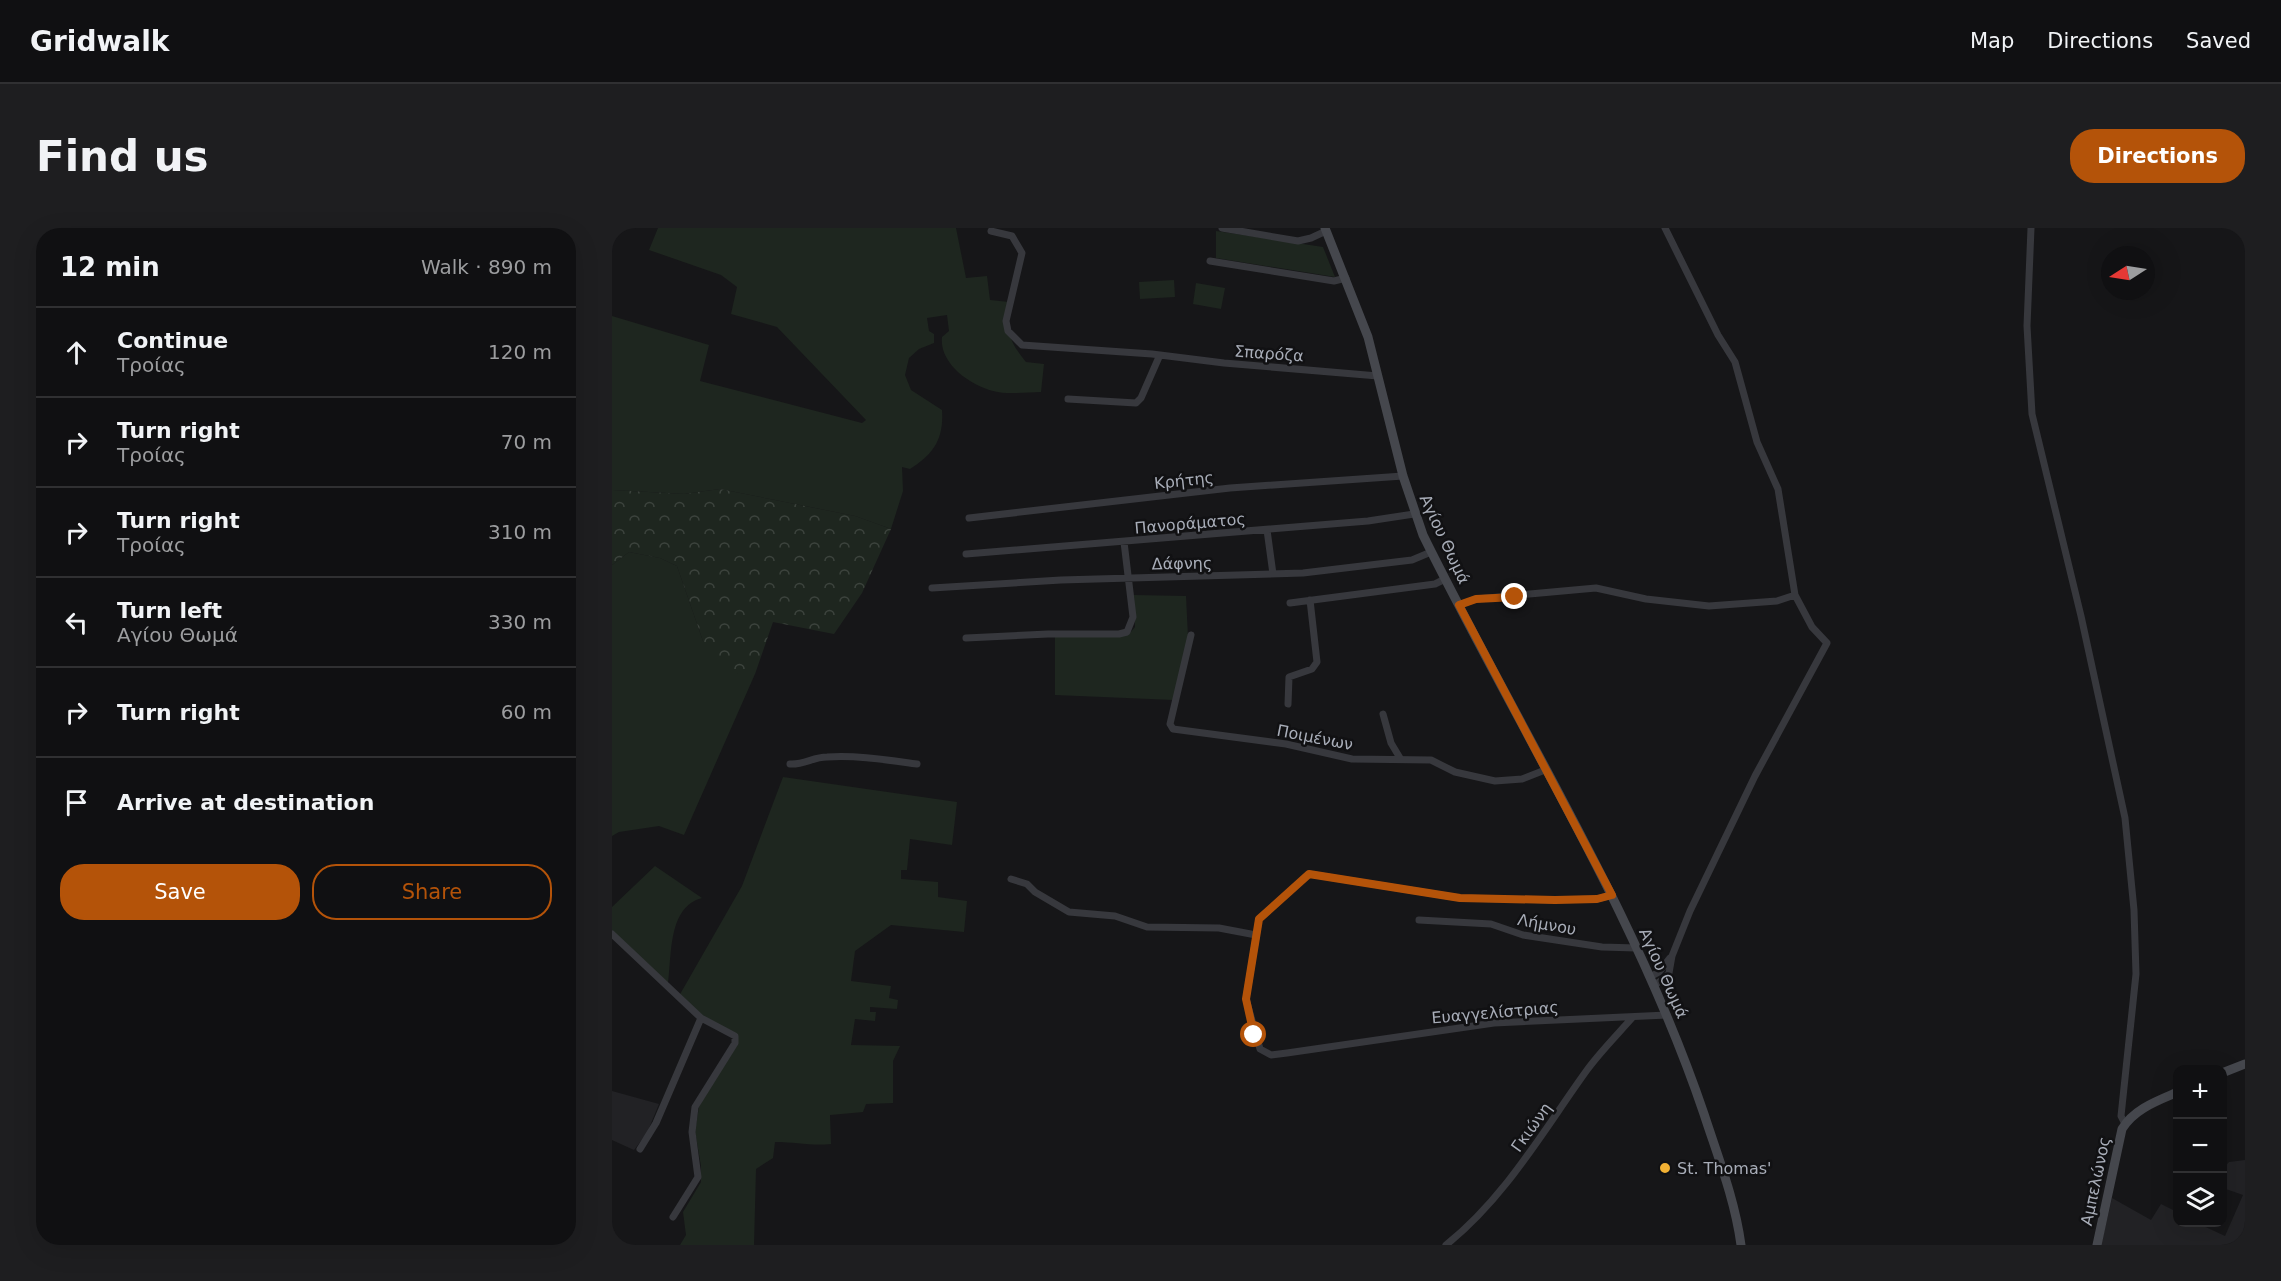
<!DOCTYPE html>
<meta charset="utf-8">
<style>
:root{--surface:#101012;--page:#1e1e20;--text:#f1f3f6;--muted:#9c9d9f;--line:#303032;--accent:#b45309}
body{margin:0;font-family:"DejaVu Sans",sans-serif;background:var(--page);color:var(--text)}
.controls{position:absolute;right:18px;bottom:18px;display:grid;overflow:hidden;border-radius:12px;box-shadow:0 6px 24px #0002}
.controls button{width:54px;height:54px;display:grid;place-items:center;padding:0;border:0;border-bottom:2px solid var(--line);background:var(--surface);color:var(--text);font:30px sans-serif}
.compass{position:absolute;left:1489px;top:18px;width:54px;height:54px;border-radius:50%;background:var(--surface);box-shadow:0 6px 24px #0002;rotate:258deg}
.stop{position:absolute;width:18px;height:18px;margin:-14px;border:4px solid #b45309;border-radius:50%;background:#fff}
.stop.end{background:#b45309;border-color:#fff;box-shadow:0 2px 6px #0008}
.list{margin:0;padding:0;list-style:none}
h2{display:flex;justify-content:space-between;align-items:center;height:78px;margin:0;padding:0 24px;font-size:26px}
h2 small{font-size:20px;font-weight:400;color:var(--muted)}
.list li{display:grid;grid-template-columns:39px 1fr auto;gap:18px;align-items:center;box-sizing:border-box;height:90px;padding:0 24px;border-top:2px solid var(--line)}
.list b{display:block;font-size:22px;white-space:nowrap}
.list p{margin:0;font-size:20px;white-space:nowrap;color:var(--muted)}
.list em{font-size:20px;font-style:normal;color:var(--muted)}
.actions{display:flex;gap:12px;padding:18px 24px}
.actions a{flex:1;padding:14px 0;border:2px solid var(--accent);border-radius:24px;text-align:center;font-size:21px;color:var(--accent)}
.actions .main{background:var(--accent);color:#fff}
.icon{flex:none;width:33px;height:33px;fill:none;stroke:currentColor;stroke-width:2;stroke-linecap:round;stroke-linejoin:round}
.map{position:relative;flex:none;width:1633px;height:1017px;overflow:hidden;border-radius:24px}
header{display:flex;align-items:center;gap:36px;box-sizing:border-box;height:84px;padding:0 30px;background:var(--surface);border-bottom:2px solid var(--line)}
header strong{font-size:28px}
nav{display:flex;gap:33px;margin-inline-start:auto;font-size:21px}
.intro{display:flex;align-items:center;justify-content:space-between;box-sizing:border-box;height:144px;padding:0 36px}
h1{margin:0;font-size:42px}
.button{padding:15px 27px;border-radius:24px;background:var(--accent);color:#fff;font-size:21px;font-weight:700}
main{display:flex;gap:36px;padding:0 36px}
aside{flex:1;background:var(--surface);border-radius:24px;box-shadow:0 6px 24px #0002}
.map>svg:first-child{display:block}
.built{fill:#222225}
.grass{fill:#1e261f}
.forest{fill:url(#forest-crowns)}
.lines{fill:none;stroke-linecap:round;stroke-linejoin:round}
.street{stroke:#37383d;stroke-width:7}
.secondary{stroke:#45474d;stroke-width:9}
.route{stroke:#b45309;stroke-width:8}
.poi-dot{fill:#f2b134;stroke:#111113;stroke-width:2}
.labels{text-anchor:middle;stroke-width:5;stroke-linejoin:round;paint-order:stroke}
.street-label{font-size:16px;fill:#a8adb8;stroke:#111113}
.poi-label{font-size:16px;fill:#a8adb8;stroke:#111113;text-anchor:start}
</style>
<header>
<strong>Gridwalk</strong>
<nav><a>Map</a><a>Directions</a><a>Saved</a></nav>
</header>
<div class="intro"><h1>Find us</h1><a class="button">Directions</a></div>
<main>
<aside>
<h2>12 min<small>Walk · 890 m</small></h2>
<ul class="list">
<li><svg class="icon" aria-label="ahead" viewBox="0 0 24 24"><path d="M12 20V5M6 11l6-6 6 6"/></svg><div><b>Continue</b><p>Τροίας</p></div><em>120 m</em></li>
<li><svg class="icon" aria-label="right" viewBox="0 0 24 24"><path d="M7 20v-9h11M14 6l5 5-5 5"/></svg><div><b>Turn right</b><p>Τροίας</p></div><em>70 m</em></li>
<li><svg class="icon" aria-label="right" viewBox="0 0 24 24"><path d="M7 20v-9h11M14 6l5 5-5 5"/></svg><div><b>Turn right</b><p>Τροίας</p></div><em>310 m</em></li>
<li><svg class="icon" aria-label="left" viewBox="0 0 24 24"><path d="M17 20v-9H6M10 6l-5 5 5 5"/></svg><div><b>Turn left</b><p>Αγίου Θωμά</p></div><em>330 m</em></li>
<li><svg class="icon" aria-label="right" viewBox="0 0 24 24"><path d="M7 20v-9h11M14 6l5 5-5 5"/></svg><div><b>Turn right</b></div><em>60 m</em></li>
<li><svg class="icon" aria-label="arrive" viewBox="0 0 24 24"><path d="M6 21V4h12l-3 4 3 4H6"/></svg><div><b>Arrive at destination</b></div></li>
</ul>
<div class="actions"><a class="main">Save</a><a>Share</a></div>
</aside>
<div class="map">
<svg width="1633" height="1017" viewBox="0 0 1633 1017">
<defs>
<pattern id="forest-crowns" width="20" height="18" patternUnits="userSpaceOnUse" patternTransform="scale(1.5)"><rect width="20" height="18" fill="#1e261f"/><path d="M2 6a3 3 0 1 1 6 0M12 15a3 3 0 1 1 6 0" fill="none" stroke="#3c433d"/></pattern>
</defs>
<rect width="100%" height="100%" fill="#161618"/>
<path class="built" d="M0 863 47 876 35 905 22 922 0 912Z
M1633 932V1017H1489L1500 970 1539 992 1549 976 1565 984 1566 994 1585 995 1613 1008 1631 967 1611 960V941L1617 934Z"/>
<path class="grass" d="M46 0H344L354 50 375 48 378 72 397 74C395 103 395 111 414 134L432 136 429 164C414 164 396 167 381 163 357 157 327 135 330 109L337 103 335 87 315 90 317 103 322 106V115L307 121 297 130 293 147 299 162 330 182C332 212 321 226 298 241L290 239 291 263 279 301 243 288 108 261 72 266 0 262V88L97 117 88 153 250 195 254 192 165 99 119 86 125 59 109 47 37 22Z
M604 3 711 19 723 49 604 30Z
M562 52 563 69 528 71 527 54Z
M584 55 613 60 609 81 581 76Z
M17 324 48 330 65 338 91 413 126 446H143L72 607 47 598 7 604 0 608V337Z
M522 367 574 368 576 409 562 472 443 467V408H510L518 405 523 399Z
M171 549 345 574 340 617 298 611 295 642H289V651L326 654V669L355 673 352 704 279 697 243 723 239 753 279 758 277 770 286 772 285 781 258 779V784H264L263 793 243 791 239 817 288 818 281 833V875L254 876 251 884 218 887 219 916C199 918 184 914 163 914L161 930 144 941 142 1017H68L74 1007 71 984 89 954V938L83 903 87 879 124 806 91 789 67 768 130 658Z
M43 638 90 670C56 679 60 726 56 756L0 702V679Z"/>
<path class="forest" d="M108 261 243 288 279 301 250 365 222 406 161 394 143 446H126L106 441 91 413 65 338 48 330 17 324 0 337V262L72 266Z"/>
<g class="lines">
<path class="street" d="M610 0 686 13 699 10 714 3
M1053 0 1106 107 1123 134 1145 214 1166 261 1183 367
M1419 0 1415 98 1420 186 1469 388 1513 590 1522 682 1524 746 1509 888 1513 896
M379 3 400 8 410 25 394 93 396 103 410 117 540 126 612 135 766 148
M598 33 722 53 734 50
M456 171 524 175 529 170 547 129
M357 290 618 260 791 248
M655 302 661 346
M354 326 756 293 802 286
M320 360 449 352 691 345 800 332 819 324
M678 375 823 356 833 351
M847 377 864 371 984 360 1034 371 1097 378 1165 373 1183 367 1200 399 1215 415 1143 548 1078 683 1060 728 1057 745 1052 751 1042 757
M579 407 558 496 561 501 674 516 740 531 819 532 843 544 883 553 910 551 933 542
M354 410 436 406H507L515 404 521 389 512 314
M676 476 677 449 700 441 705 434 698 372
M771 486 779 515 788 530
M178 536C192 537 201 529 215 529 245 527 275 532 305 536
M399 651 415 656 423 664 457 684 503 688 535 699 607 700 644 707
M1000 667 985 671 943 672 848 670 697 646 647 691 634 771 648 821 659 827 675 825 882 795 1055 787
M807 692 879 696 911 707 990 719 1024 720
M0 706 89 790 123 808V815L83 879 80 904 86 949 61 989
M1038 749 1047 744 1058 730
M28 921 44 895 89 790
M834 1017C893 970 931 903 975 842 988 824 1005 807 1020 790"/>
<path class="secondary" d="M713 0 756 109 791 248 811 307C906 500 1023 682 1092 886 1106 929 1123 972 1129 1017
M1610 845 1633 836
M1485 1017 1510 901C1522 881 1545 873 1566 864"/>
</g>
<g class="lines">
<path class="route" d="M642 807 634 771 647 691 697 646 848 670 943 672 985 671 1000 667 847 377 864 371 903 369"/>
</g>
<circle class="poi-dot" cx="1053" cy="940" r="6"/>
<g class="labels">
<g class="street-label">
<text transform="translate(657 125) rotate(4)" y="6">Σπαρόζα</text>
<text transform="translate(572 252) rotate(-6)" y="6">Κρήτης</text>
<text transform="translate(578 295) rotate(-5)" y="6">Πανοράματος</text>
<text transform="translate(833 311) rotate(65)" y="6">Αγίου Θωμά</text>
<text transform="translate(570 335) rotate(-1)" y="6">Δάφνης</text>
<text transform="translate(703 509) rotate(11)" y="6">Ποιμένων</text>
<text transform="translate(935 696) rotate(10)" y="6">Λήμνου</text>
<text transform="translate(1052 745) rotate(66)" y="6">Αγίου Θωμά</text>
<text transform="translate(883 784) rotate(-5)" y="6">Ευαγγελίστριας</text>
<text transform="translate(919 899) rotate(-54)" y="6">Γκιώνη</text>
<text transform="translate(1483 953) rotate(-78)" y="6">Αμπελώνος</text>
</g>
<g class="poi-label">
<text x="1065" y="946">St. Thomas'</text>
</g>
</g>
</svg>
<div class="controls">
<button>+</button>
<button>−</button>
<button><svg class="icon" aria-label="layers" viewBox="0 0 24 24"><path d="M12 4l9 5-9 5-9-5zM3 14l9 5 9-5"/></svg></button>
</div>
<svg class="compass" viewBox="-18 -18 36 36"><path d="M0-13l5 13h-10z" fill="#e53935"/><path d="M0 13l5-13h-10z" fill="#9c9d9f"/></svg>
<div class="stop" style="left:642px;top:807px"></div>
<div class="stop end" style="left:903px;top:369px"></div>
</div>
</main>
